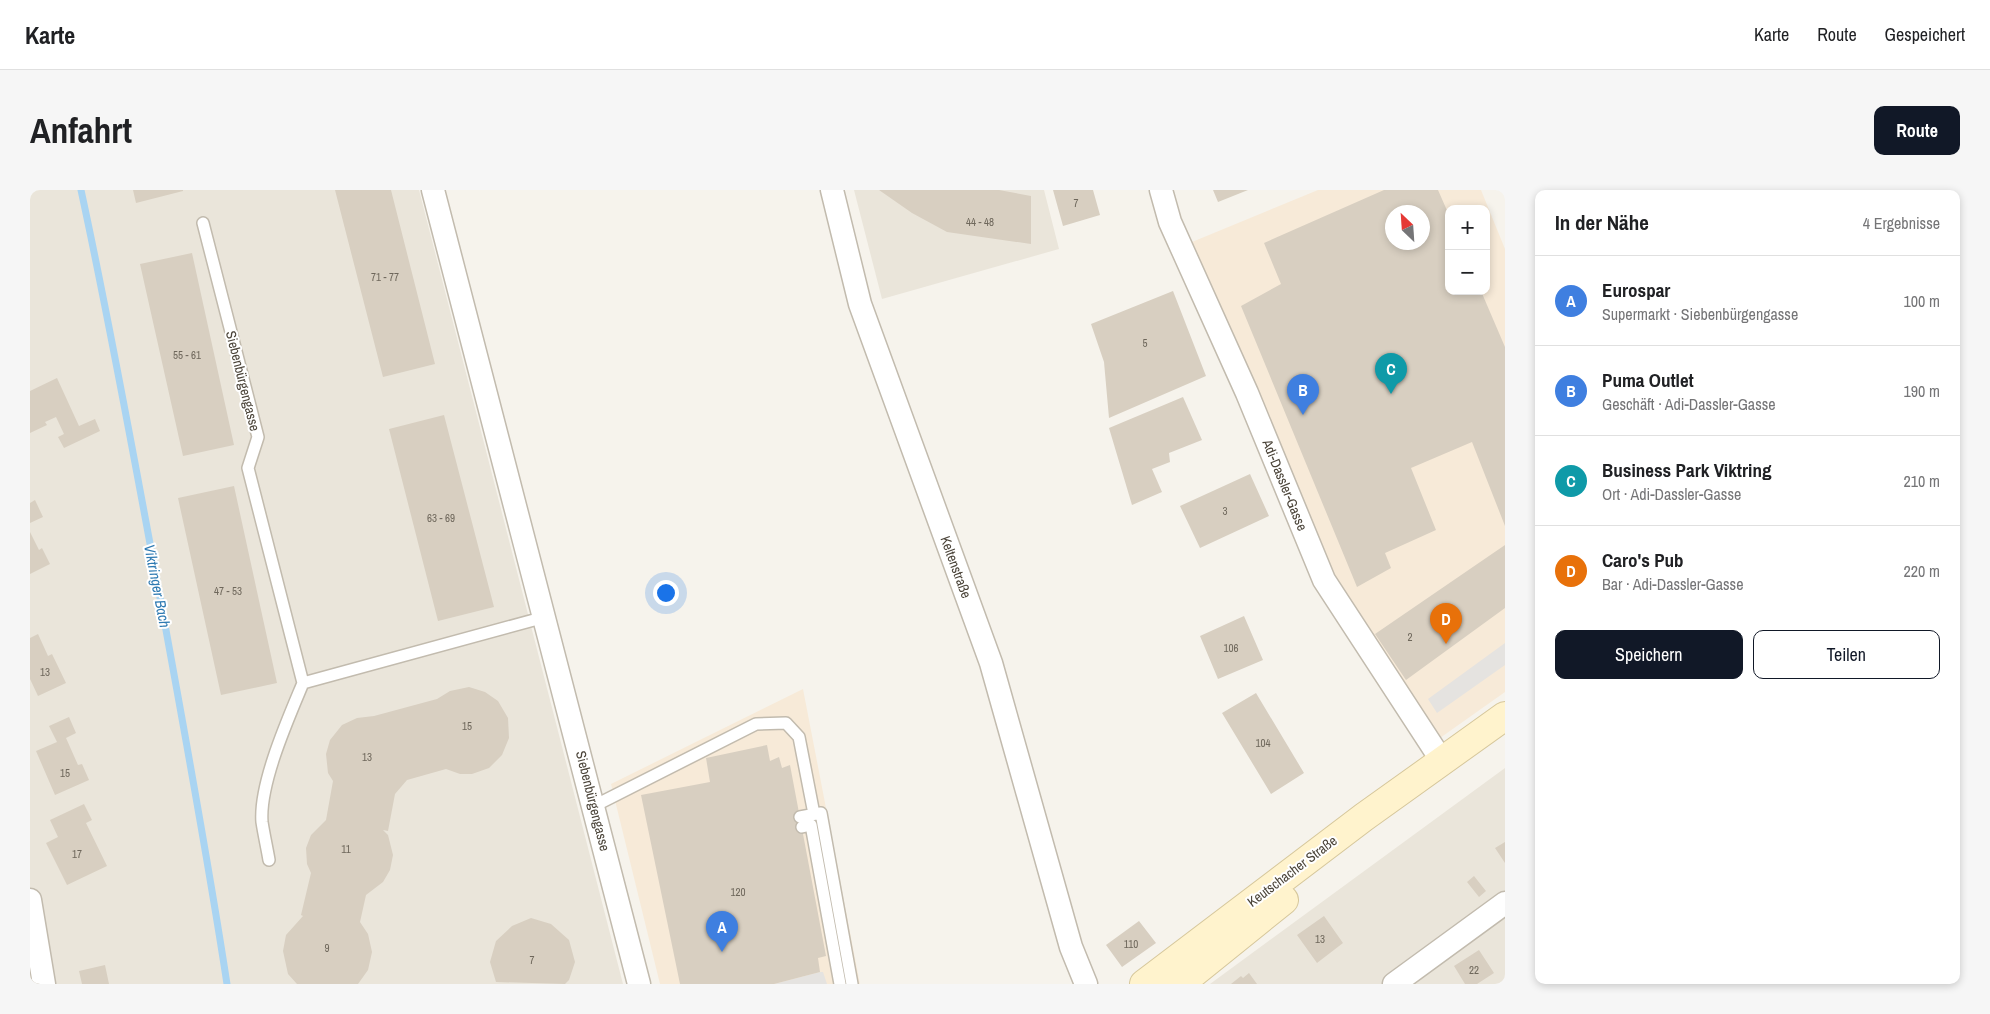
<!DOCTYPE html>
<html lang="de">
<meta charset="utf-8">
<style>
:root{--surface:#fff;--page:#f6f6f6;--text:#202124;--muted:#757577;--line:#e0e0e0;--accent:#111827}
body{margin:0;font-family:"Archivo Narrow",sans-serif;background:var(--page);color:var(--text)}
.controls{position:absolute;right:15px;top:15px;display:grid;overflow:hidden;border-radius:10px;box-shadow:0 2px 8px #0003}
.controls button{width:45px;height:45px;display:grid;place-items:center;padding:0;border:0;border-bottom:1px solid var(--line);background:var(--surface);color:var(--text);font:25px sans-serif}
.compass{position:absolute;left:1355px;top:15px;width:45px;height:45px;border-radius:50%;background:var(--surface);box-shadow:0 2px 8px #0003;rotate:335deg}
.you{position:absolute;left:635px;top:402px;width:18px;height:18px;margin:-12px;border:4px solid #fff;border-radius:50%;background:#1a73e8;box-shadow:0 0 0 8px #1a73e833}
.badge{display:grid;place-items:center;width:32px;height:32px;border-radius:50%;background:var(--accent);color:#fff;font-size:16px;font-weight:700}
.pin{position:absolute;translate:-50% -41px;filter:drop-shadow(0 1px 2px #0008)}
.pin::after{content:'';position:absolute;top:26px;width:18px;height:15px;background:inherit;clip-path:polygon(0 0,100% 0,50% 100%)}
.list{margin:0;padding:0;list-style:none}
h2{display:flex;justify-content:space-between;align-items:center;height:65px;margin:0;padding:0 20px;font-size:21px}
h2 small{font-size:16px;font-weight:400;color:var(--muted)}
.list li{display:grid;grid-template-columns:32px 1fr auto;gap:15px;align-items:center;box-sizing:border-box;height:90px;padding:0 20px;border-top:1px solid var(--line)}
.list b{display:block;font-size:19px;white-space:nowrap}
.list p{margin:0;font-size:16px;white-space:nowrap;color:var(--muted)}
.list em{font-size:16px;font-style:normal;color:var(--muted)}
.actions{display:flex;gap:10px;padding:15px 20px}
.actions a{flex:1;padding:11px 0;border:1px solid var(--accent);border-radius:10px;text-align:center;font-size:18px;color:var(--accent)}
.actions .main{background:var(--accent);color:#fff}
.map{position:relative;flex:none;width:1475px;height:794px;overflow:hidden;border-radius:10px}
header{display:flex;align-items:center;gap:30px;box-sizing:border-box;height:70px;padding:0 25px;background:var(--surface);border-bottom:1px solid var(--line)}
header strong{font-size:24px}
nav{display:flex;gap:28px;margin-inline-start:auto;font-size:18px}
.intro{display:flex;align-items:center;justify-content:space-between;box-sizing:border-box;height:120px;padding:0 30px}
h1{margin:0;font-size:35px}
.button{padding:12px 22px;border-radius:10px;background:var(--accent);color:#fff;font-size:18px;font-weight:700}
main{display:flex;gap:30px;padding:0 30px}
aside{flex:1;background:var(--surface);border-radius:10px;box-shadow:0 2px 8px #0003}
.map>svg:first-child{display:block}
.residential{fill:#eae5da}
.commercial{fill:#f7ead8;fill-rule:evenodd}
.parking{fill:#e5e3e0}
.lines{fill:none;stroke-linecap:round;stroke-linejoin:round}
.stream{stroke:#a9d4f2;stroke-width:7}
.building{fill:#d8cfc1;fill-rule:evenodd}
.service-casing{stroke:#c2bbae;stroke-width:14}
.minor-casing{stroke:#c2bbae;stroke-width:25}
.secondary-casing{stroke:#d6c79b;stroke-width:30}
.service{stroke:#fff;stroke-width:11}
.minor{stroke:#fff;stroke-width:22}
.secondary{stroke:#fff3cd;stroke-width:28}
.labels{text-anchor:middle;stroke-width:4;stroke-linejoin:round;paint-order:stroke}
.number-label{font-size:11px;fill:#6e675b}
.street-label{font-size:14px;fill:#4b4439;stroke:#fff}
.water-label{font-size:15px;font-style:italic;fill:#2e7ab2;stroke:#fff}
</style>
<header>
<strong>Karte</strong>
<nav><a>Karte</a><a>Route</a><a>Gespeichert</a></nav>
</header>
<div class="intro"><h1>Anfahrt</h1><a class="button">Route</a></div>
<main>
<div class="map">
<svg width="1475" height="794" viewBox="0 0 1475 794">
<rect width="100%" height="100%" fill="#f6f3ec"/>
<path class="residential" d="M0 0H389L593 794H0Z
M824 0H1014L1029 59 852 109Z
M1475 578V794H1180Z"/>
<path class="commercial" d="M1288 0H1451L1475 59V502L1410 548 1302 383 1162 52ZM1419 19H1456V101H1419ZM1362 22H1392V52H1362Z
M773 499 830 794H630L581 594Z"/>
<path class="parking" d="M1475 453V475L1407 523 1398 509Z
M793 782 797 794H744L790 782Z"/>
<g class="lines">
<path class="stream" d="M51 0C80 134 104 268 129 402 153 533 177 663 197 794"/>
</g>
<path class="building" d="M103 0H153V1L106 13Z
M305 0H361L405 174 353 187Z
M849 0H969L1001 6V54L917 42 882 23Z
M1023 0H1063L1070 25 1033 36Z
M1183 0H1218L1188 12Z
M1354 0H1408L1419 25V101H1451L1475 157V336L1442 252 1381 278 1406 340 1355 363 1361 378 1327 397 1211 116 1251 94 1234 53ZM1362 22H1392V52H1362Z
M162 63 204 255 153 266 110 74Z
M1143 101 1176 186 1079 228 1074 172 1061 134Z
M27 188 49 236 65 229 70 241 34 258 28 247 34 244 26 227 15 232 17 235 0 243V201Z
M1153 207 1172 250 1139 263 1140 272 1122 279 1132 302 1102 315 1079 238Z
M414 225 464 417 408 431 359 239Z
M1220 284 1239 326 1170 358 1150 316Z
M204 296 247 493 191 505 148 308Z
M5 310 13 327 0 333V313Z
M0 342 9 360 12 358 20 374 0 384Z
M1475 355V418L1376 490 1345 444Z
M1214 426 1233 470 1188 489 1170 446Z
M8 444 18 466 22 464 36 493 8 506 0 489V448Z
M439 497 455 502 468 511 478 528 479 548 472 565 459 578 442 584H430L416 579 377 590 365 604 358 641 353 640 358 645 363 665 360 680 353 692 336 705 330 732 338 744 342 762 338 780 328 794H267L258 784 253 761 256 745 273 726 271 725 281 683 277 674 276 658 281 645 296 630 303 591 298 583 296 564 300 550 312 535 327 528 344 526 407 509 420 501Z
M1226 503 1274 583 1241 604 1192 523Z
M39 527 46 543 36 548 48 575 52 574 59 590 25 605 6 561 27 552 19 536Z
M737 555 740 571 749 567 752 578 760 575 796 766 788 768 790 782 744 794H650L611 605 680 592 676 568Z
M54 614 62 630 56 633 77 676 37 695 16 653 28 647 20 630Z
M1475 652V673L1465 658Z
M1444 686 1456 701 1449 707 1437 692Z
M1294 726 1313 753 1287 773 1267 745Z
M501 728 521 734 539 750 545 772 539 790 535 794 466 792 460 772 466 751 482 736Z
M1109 731 1126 753 1092 777 1076 755Z
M1449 760 1464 783 1447 794H1435L1424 776Z
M75 775 79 794H52L49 781Z
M1219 783 1227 794H1201L1211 786 1213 788Z"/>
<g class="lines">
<defs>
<path id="service" d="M173 33 228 247 218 278 273 493 515 427
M564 616 726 534 756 533 769 547 784 624
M770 627 791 623 822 794
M772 637 781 635 810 794
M239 670C237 658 234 645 232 632 229 594 258 529 273 493"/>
<path id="minor" d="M403 0 609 794
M802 0 830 114 961 473 1041 757 1056 794
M1131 0 1140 32 1217 203 1294 390 1412 571
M0 710 14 794
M1364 794 1475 713"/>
<path id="secondary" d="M1114 794 1334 627 1475 526
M1150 794 1254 710"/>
</defs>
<use href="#service" class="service-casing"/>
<use href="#minor" class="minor-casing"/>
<use href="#secondary" class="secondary-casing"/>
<use href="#service" class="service"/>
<use href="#minor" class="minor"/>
<use href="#secondary" class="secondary"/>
</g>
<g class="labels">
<g class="number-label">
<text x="1046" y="17">7</text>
<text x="950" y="36">44 - 48</text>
<text x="355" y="91">71 - 77</text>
<text x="1115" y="157">5</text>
<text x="157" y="169">55 - 61</text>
<text x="1195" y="325">3</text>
<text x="411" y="332">63 - 69</text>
<text x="198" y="405">47 - 53</text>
<text x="1380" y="451">2</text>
<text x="1201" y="462">106</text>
<text x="15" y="486">13</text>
<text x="437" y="540">15</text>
<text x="1233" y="557">104</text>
<text x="337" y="571">13</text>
<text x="35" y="587">15</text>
<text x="316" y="663">11</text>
<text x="47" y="668">17</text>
<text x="708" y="706">120</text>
<text x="1290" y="753">13</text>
<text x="1101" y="758">110</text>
<text x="297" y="762">9</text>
<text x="502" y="774">7</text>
<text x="1444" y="784">22</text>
</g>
<g class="street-label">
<text transform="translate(213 191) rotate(76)" y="5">Siebenbürgengasse</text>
<text transform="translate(1255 295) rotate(68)" y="5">Adi-Dassler-Gasse</text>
<text transform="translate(926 377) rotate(70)" y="5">Keltenstraße</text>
<text transform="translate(563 611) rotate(76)" y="5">Siebenbürgengasse</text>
<text transform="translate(1262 681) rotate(-37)" y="5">Keutschacher Straße</text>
</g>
<g class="water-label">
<text transform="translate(127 396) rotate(79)" y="5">Viktringer Bach</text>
</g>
</g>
</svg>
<div class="controls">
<button>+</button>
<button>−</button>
</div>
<svg class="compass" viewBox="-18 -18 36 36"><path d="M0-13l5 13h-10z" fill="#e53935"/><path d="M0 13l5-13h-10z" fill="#757577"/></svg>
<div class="you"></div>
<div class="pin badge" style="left:692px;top:762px;background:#3f7fe0">A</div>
<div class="pin badge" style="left:1273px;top:225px;background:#3f7fe0">B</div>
<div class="pin badge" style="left:1361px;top:204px;background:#0f9aa8">C</div>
<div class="pin badge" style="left:1416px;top:454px;background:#e8710a">D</div>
</div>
<aside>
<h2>In der Nähe<small>4 Ergebnisse</small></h2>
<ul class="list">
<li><span class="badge" style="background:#3f7fe0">A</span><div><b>Eurospar</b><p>Supermarkt · Siebenbürgengasse</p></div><em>100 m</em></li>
<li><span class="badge" style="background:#3f7fe0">B</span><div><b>Puma Outlet</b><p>Geschäft · Adi-Dassler-Gasse</p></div><em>190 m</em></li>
<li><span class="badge" style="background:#0f9aa8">C</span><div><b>Business Park Viktring</b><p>Ort · Adi-Dassler-Gasse</p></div><em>210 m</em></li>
<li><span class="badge" style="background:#e8710a">D</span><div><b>Caro's Pub</b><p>Bar · Adi-Dassler-Gasse</p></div><em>220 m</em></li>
</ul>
<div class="actions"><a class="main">Speichern</a><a>Teilen</a></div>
</aside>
</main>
